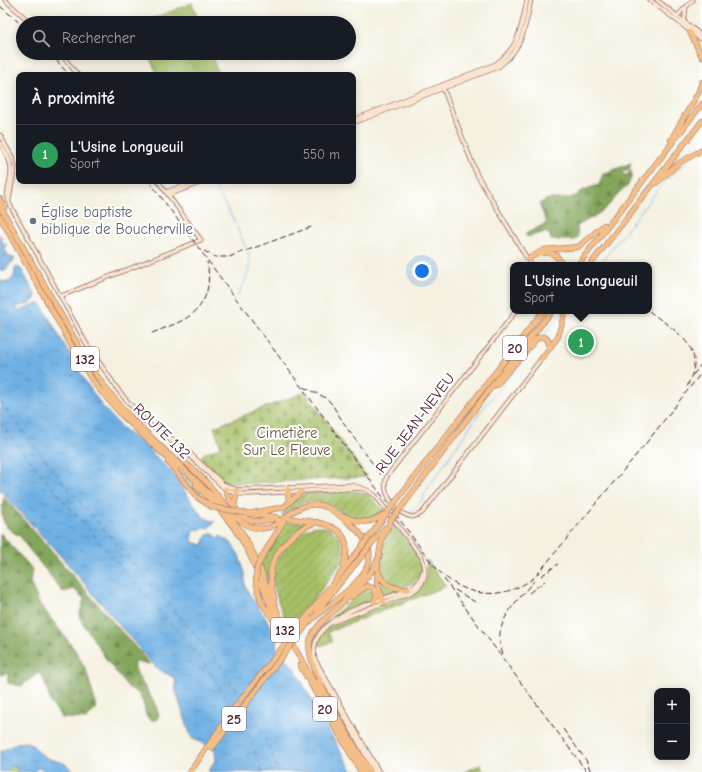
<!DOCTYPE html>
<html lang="fr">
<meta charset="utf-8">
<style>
:root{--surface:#171b24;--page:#20242c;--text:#f1f3f6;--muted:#9ea1a6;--line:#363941;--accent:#0f766e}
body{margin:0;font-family:"Comic Neue",sans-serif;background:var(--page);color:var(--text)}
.controls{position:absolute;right:12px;bottom:12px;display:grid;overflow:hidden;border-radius:8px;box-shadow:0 2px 10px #0003}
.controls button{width:36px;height:36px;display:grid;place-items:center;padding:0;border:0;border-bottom:1px solid var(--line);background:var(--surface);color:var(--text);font:20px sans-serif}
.you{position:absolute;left:422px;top:271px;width:14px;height:14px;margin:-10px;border:3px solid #fff;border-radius:50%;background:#1a73e8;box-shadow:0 0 0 6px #1a73e833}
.badge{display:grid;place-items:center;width:26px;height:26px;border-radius:50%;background:var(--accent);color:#fff;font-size:13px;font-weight:700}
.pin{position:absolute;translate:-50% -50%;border:2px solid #fff;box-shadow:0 1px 4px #0006}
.popup{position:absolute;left:510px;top:262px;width:142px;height:52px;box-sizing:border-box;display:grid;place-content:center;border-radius:8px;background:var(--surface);filter:drop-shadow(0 1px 3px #0005);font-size:13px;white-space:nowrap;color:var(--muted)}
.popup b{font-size:15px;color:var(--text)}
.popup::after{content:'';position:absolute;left:50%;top:100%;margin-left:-8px;border:8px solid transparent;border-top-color:var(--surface)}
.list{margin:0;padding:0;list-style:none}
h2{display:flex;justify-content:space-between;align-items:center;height:52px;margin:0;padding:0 16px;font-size:17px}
h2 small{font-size:13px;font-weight:400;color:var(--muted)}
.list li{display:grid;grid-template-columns:26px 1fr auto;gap:12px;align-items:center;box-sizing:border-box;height:60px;padding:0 16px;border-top:1px solid var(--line)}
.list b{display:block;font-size:15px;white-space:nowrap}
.list p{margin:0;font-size:13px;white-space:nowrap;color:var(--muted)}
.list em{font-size:13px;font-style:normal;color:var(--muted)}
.icon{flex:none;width:22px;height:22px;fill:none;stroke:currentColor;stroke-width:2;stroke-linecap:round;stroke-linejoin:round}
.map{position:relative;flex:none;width:702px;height:772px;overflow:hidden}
.search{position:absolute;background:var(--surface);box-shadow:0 2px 10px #0003;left:16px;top:16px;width:340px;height:44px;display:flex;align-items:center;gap:10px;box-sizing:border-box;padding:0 14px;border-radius:22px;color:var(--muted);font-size:15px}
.panel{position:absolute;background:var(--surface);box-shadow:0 2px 10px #0003;left:16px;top:72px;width:340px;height:112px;border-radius:8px}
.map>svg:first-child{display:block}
.grass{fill:#a6c066;stroke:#787048}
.forest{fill:url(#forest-firs);stroke:#676243}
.cemetery{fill:url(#cemetery-stones);stroke:#787048}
.park{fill:url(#park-crowns);stroke:#787048}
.garden{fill:url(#garden-furrows);stroke:#787048}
.water{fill:url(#water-ripples);stroke:#5c6887}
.pier{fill:#f5f1e1}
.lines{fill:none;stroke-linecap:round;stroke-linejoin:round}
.stream{stroke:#6eb0e3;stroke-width:1}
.ferry{stroke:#585975;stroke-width:1;stroke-dasharray:5 4;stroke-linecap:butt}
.secondary-casing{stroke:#86686b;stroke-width:5}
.highway-casing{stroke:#86686b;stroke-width:6}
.secondary{stroke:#fbe5cf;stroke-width:3.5}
.highway{stroke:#f6be87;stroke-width:5}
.rail{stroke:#4a1f2b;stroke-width:1;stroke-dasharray:6 3;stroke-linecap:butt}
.highway-bridge-casing{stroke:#86686b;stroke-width:6;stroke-linecap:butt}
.highway-bridge{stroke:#f6be87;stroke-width:5}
.worship-dot{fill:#6b7280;stroke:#fff;stroke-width:1.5}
.labels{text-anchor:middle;stroke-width:4;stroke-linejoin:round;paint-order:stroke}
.shield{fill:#fff;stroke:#80626b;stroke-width:1}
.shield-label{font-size:14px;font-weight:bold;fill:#4a1f2b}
.worship-label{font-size:15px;fill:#5b616d;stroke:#fff;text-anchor:start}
.street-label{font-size:15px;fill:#4a1f2b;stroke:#fff}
.park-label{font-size:15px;fill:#6a5740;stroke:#fff}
</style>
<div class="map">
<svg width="702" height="772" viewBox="0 0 702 772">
<defs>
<pattern id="forest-firs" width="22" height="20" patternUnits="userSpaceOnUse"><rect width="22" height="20" fill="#84a65b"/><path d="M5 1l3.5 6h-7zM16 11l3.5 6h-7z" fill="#6e874b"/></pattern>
<pattern id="cemetery-stones" width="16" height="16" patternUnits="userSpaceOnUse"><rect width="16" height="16" fill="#a6c066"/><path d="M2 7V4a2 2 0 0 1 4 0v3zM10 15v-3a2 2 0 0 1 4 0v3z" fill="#899b54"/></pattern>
<pattern id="park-crowns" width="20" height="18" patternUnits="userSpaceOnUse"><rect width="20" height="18" fill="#a6c066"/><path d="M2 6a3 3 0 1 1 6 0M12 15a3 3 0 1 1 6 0" fill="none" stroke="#899b54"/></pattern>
<pattern id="garden-furrows" width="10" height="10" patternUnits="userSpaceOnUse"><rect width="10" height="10" fill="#a6c066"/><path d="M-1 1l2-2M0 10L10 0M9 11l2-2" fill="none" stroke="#899b54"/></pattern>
<pattern id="water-ripples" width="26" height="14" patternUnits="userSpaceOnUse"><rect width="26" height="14" fill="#6eb0e3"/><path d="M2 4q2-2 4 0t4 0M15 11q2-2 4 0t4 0" fill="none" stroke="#5c8fb8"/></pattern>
</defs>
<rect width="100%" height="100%" fill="#fff"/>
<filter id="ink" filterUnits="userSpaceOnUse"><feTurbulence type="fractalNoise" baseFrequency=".025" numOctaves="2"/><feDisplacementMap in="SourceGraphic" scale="8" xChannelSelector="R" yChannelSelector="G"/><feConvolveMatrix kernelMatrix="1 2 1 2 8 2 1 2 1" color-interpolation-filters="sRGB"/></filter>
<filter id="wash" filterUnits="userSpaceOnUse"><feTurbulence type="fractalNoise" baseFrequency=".012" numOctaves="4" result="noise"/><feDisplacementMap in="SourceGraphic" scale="16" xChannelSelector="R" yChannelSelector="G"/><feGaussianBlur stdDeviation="0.9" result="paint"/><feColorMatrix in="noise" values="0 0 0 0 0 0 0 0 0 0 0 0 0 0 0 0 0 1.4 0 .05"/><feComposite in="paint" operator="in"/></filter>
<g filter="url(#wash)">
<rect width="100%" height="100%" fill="#f5f1e1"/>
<path class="grass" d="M178 471 213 505 200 497Z
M427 560 446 586 328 632 327 628 420 590 426 579Z
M378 576 399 591 384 597 382 596Z
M368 589 373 593V599L371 601 331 618 363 590Z
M12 765 17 768 18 772H5Z"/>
<path class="forest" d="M631 163 629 169 622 172 624 175H627L631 170 632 176 627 187C618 190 616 199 609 205 600 214 588 220 577 226L578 237 575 240H551L550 235 545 232 527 237 525 234 547 223 539 204 548 199H565L576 196 583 190 599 185 603 174Z
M4 497 150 664 133 662C137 682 155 696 159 716L156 720H150L146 716 143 702 138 693 128 687 108 662 79 617 84 599 74 589 63 592 25 544C20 533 17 536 9 529 0 521 1 508 4 497Z
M0 533 32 569 30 582 39 603 75 650 86 670 97 708 86 719 62 718 51 703 43 677 38 673 21 686 8 683V673L0 675Z"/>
<path class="cemetery" d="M305 392 367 477 232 484 221 480 201 460 203 454 221 447 214 427Z"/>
<path class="park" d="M192 3 199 23H142Z
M147 53H211L218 74 158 75Z
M327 628 332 642 319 646 318 641Z
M481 765 483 772H464L480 765Z"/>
<path class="garden" d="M355 491 368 494 384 511C379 514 373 519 367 520 334 523 329 479 284 515H281L294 500 307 493Z
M286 522 307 523 294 532 270 567 268 580 261 564Z
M394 524C402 536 418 550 421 565 426 590 376 601 382 555 383 543 386 534 394 524Z
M318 526C338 527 347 545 341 563L290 631C283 612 267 583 275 563 279 555 285 549 290 543 299 534 305 527 318 526Z"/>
<path class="water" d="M0 234 2 242 7 245 4 247 9 257 14 258V261L11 262 7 269 0 271Z
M17 267 21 269 36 296C34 305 24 304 17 307V311C25 311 32 302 41 304L85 381 102 406 121 427 144 445 171 471 198 511 205 518 215 522 208 528 193 530 192 542 203 545 206 536 212 532 218 538 221 536 231 543 239 555 245 574V586L248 592 278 637 276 643 277 649 295 669 319 714 353 772H208L216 759 215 751C208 744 194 740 191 737L176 692 175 678 158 669 149 660 67 563 0 490V281L9 282 14 276 15 269Z
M27 742C35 745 37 752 44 756 55 764 63 757 73 772H46L38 768 34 772H18L17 768 12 765 5 772H0V752L17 743Z"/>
<path class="pier" d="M142 441 176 474 197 507 175 475Z"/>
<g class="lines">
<path class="stream" d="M212 182 236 224
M237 228 246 248
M599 265 664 182 686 162
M238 295C245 281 253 268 248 252
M545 334 561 313
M411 512 422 500 426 491 480 412 540 340"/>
<path class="ferry" d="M0 402 62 481 217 660 241 696
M0 423 50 485 201 659 233 708
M247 706C260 727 271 747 277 772
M238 718 250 738 262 772"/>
</g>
</g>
<g filter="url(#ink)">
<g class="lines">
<defs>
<path id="secondary" d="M5 0 31 23
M650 0 702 40
M657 0 702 36
M676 17 693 0
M684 22 686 8
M60 53 78 75
M443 88 477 175 531 265
M353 120 496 64C520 46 521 28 527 0
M353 123 498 67C523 49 525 28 531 0
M0 135 12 157 15 166 9 200
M0 143C5 152 11 160 11 170 11 183 4 192 10 205L86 343 121 394 146 422 181 448 224 488 236 494H250L362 488
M166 192 194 181
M168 195 205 181
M61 296 201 240 158 181
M516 311 387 476C380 492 397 515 413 517L422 513 541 359
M165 434 182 446 223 484 237 490 352 485 367 490 375 495 421 556C428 570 426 584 412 592L330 623
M317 663 379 772
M375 772 319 671C293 616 377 604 412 588L419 582 423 572"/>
<path id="highway" d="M690 32 702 57
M671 140 698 93 702 82
M656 183 679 163 702 150
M0 199 4 208
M0 206 87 361 106 389 130 417 220 504 241 531 255 557 285 631 365 772
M0 217 78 357 94 383 122 415 177 467
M544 253C553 252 559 256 561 265
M528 259 544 250 578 247 604 225
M578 265 702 104
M590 265 702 121
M541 359 558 337 565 311
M496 385 537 338C547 334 550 341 549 349
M184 447 182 456 183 460C191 468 200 475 207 483 221 497 233 521 252 527 278 535 287 508 309 505 326 502 336 513 349 523 402 565 339 594 309 622
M168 462 197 497 212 507
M196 485C217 506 236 526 249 553 260 575 266 599 277 621
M226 489C226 495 230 501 234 506 246 525 256 523 277 518
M288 489 289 503
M396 501 543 311
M234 507 237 490
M401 508 501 374 552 311
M245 513 275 517
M253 513 284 507 301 492
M344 516C360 524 371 524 386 513
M290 519C320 522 358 524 343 566
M369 537 385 516
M371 544 385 528
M263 555 285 519
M379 555 382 539 391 520
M378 563 377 583 384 603
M378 571C383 586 394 589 408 589
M256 581 261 602 282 631
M351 597 367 586 373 588 377 595
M274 599C272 590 270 581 271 571 274 550 297 527 317 522
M374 602 377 595
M317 611 365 552
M294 633 363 545
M298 636 311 619
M300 665 361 772
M212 748 277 663
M190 772 235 707 278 653
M370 772C356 747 303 666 310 641 314 626 329 616 339 606 354 590 373 576 380 554"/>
</defs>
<use href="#secondary" class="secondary-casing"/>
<use href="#highway" class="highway-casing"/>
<use href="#secondary" class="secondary"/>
<use href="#highway" class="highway"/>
<path class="rail" d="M0 6 23 26
M50 53 69 75
M149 181 431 562C458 597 500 604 535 577L647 442 702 372
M204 251 215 257H229L314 226
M649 311C665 324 695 339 694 363 694 372 690 379 687 387
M152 333C177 323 203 317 208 286 209 278 209 270 207 262
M693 375 702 363
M304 387 326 398 331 403 349 431 381 475
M541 576 558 564
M444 579 587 772
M455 590 475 602
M529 593 545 581
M503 654C490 625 517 601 534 581
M563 729 586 760 591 772"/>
<defs>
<path id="highway-bridge" d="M212 507 245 513
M386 514 396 501
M391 520 401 508
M363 545 369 537
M365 552 371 544
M256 581 257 567 263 555
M278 653 294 633
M277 663 298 636"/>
</defs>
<use href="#highway-bridge" class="highway-bridge-casing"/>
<use href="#highway-bridge" class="highway-bridge"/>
</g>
</g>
<circle class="worship-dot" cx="33" cy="221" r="4"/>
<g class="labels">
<g class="shield">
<rect x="503" y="336" width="24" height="24" rx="3"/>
<rect x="71" y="347" width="28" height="24" rx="3"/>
<rect x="271" y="618" width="28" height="24" rx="3"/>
<rect x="313" y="697" width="24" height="24" rx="3"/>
<rect x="222" y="707" width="24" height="24" rx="3"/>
</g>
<g class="shield-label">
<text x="515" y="353">20</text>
<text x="85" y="364">132</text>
<text x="285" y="635">132</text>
<text x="325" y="714">20</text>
<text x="234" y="724">25</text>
</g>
<g class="worship-label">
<text x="41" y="217">Église baptiste<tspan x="41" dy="17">biblique de Boucherville</tspan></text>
</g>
<g class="street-label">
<text transform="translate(415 423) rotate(-53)" y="5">RUE JEAN-NEVEU</text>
<text transform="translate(162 431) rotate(44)" y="5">ROUTE 132</text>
</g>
<g class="park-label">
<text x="287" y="438">Cimetière<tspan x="287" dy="17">Sur Le Fleuve</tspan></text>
</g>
</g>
</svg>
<div class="controls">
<button>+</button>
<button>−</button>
</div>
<div class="you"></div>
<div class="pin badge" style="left:581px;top:342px;background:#2e9e5b">1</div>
<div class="popup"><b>L'Usine Longueuil</b>Sport</div>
<div class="search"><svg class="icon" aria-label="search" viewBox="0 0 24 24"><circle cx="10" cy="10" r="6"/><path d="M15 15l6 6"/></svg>Rechercher</div>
<section class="panel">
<h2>À proximité<small></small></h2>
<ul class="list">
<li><span class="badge" style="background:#2e9e5b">1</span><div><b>L'Usine Longueuil</b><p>Sport</p></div><em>550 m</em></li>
</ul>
</section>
</div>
